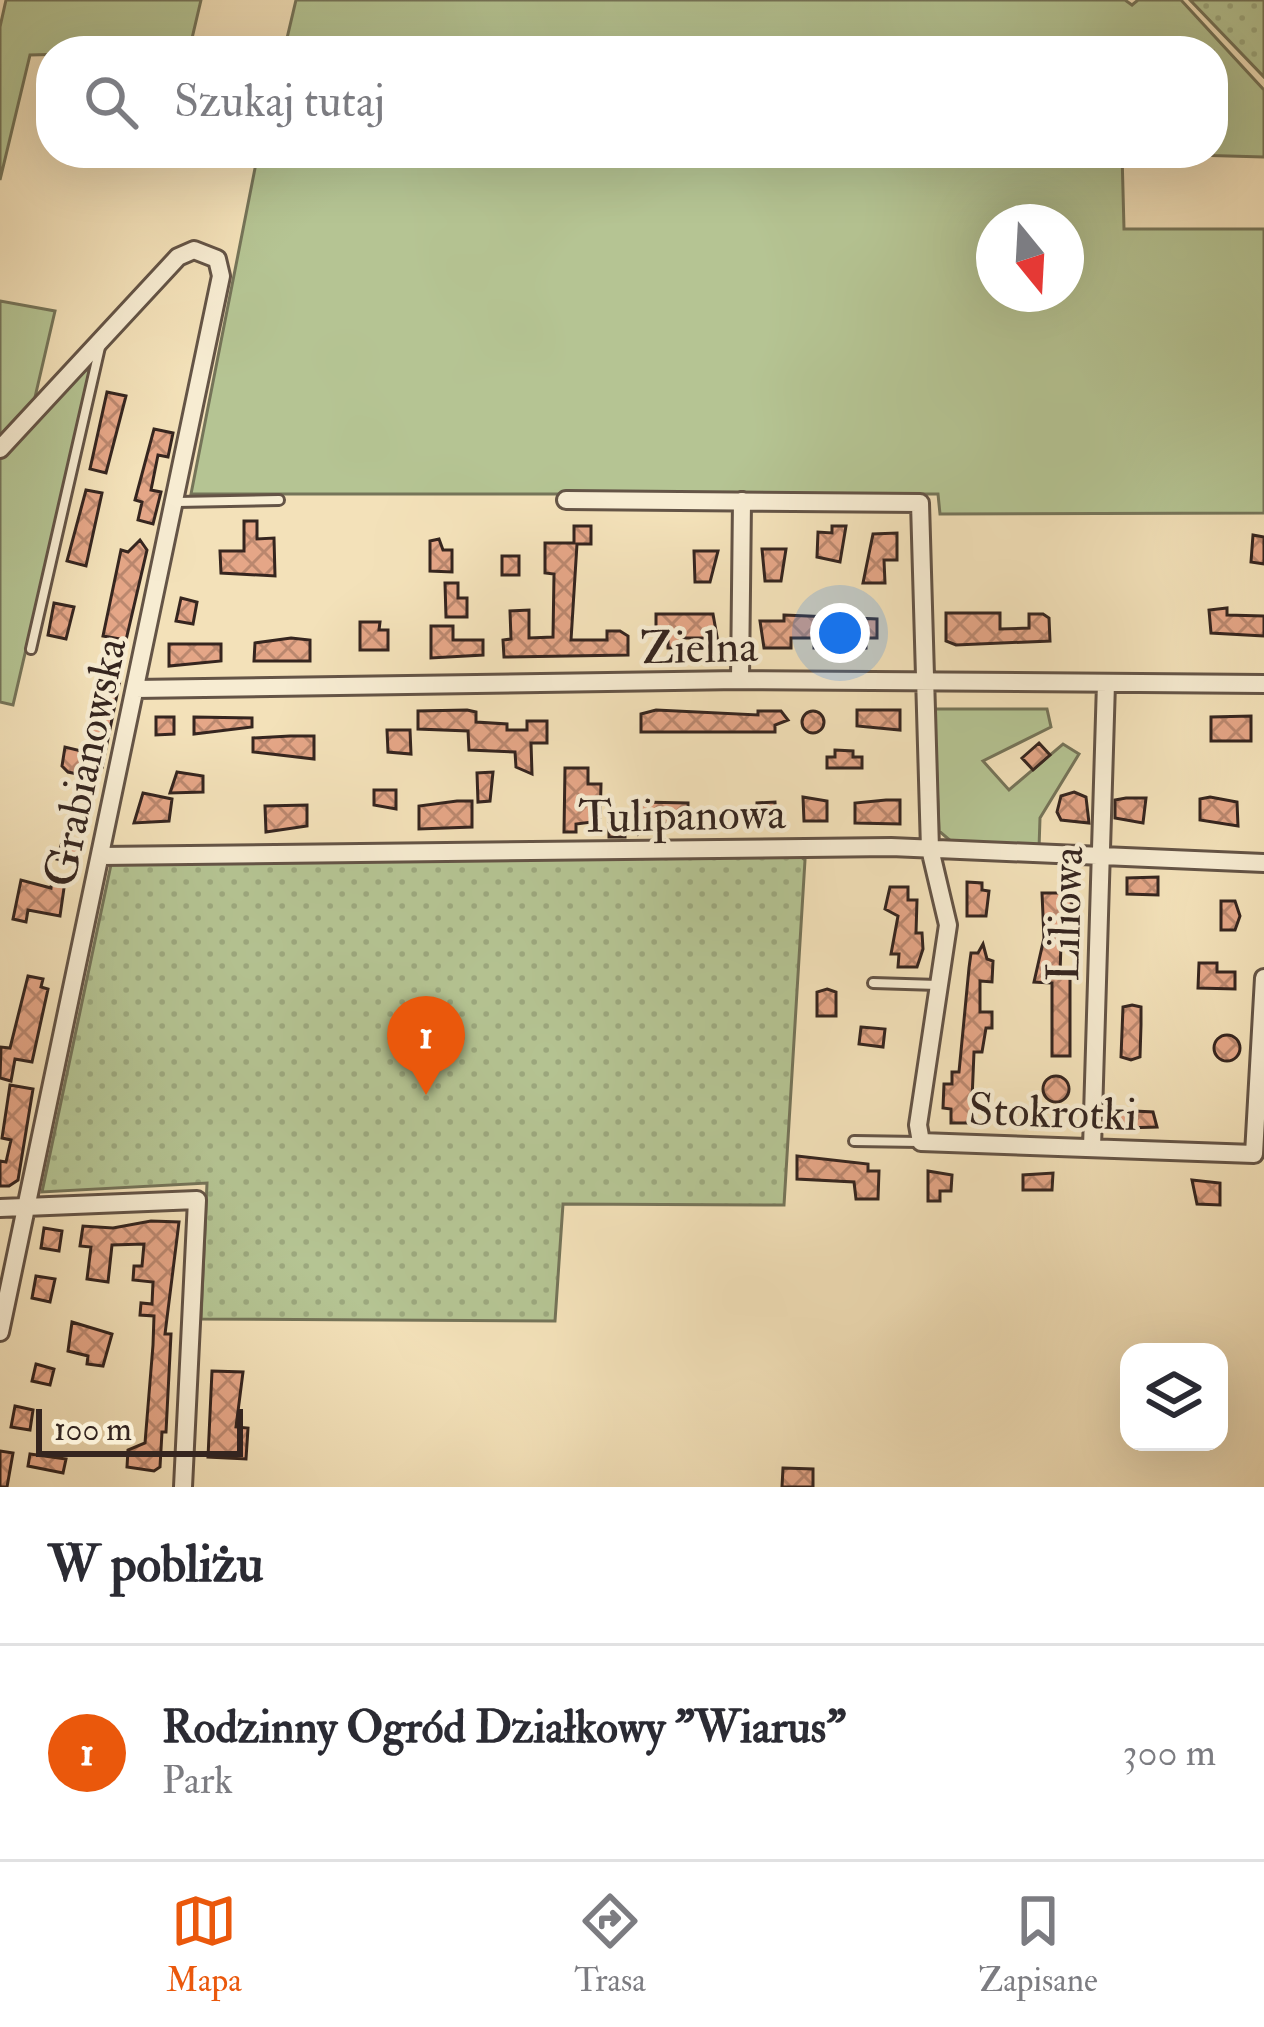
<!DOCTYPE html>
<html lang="pl">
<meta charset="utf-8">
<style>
:root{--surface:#fff;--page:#f2f2f3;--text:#2b2b33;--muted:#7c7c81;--line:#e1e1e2;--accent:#ea580c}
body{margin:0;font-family:"IM FELL Double Pica",serif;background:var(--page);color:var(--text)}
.controls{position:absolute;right:36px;bottom:36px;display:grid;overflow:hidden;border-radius:24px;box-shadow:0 12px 48px #0002}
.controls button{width:108px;height:108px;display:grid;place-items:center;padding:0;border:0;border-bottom:3px solid var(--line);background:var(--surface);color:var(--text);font:60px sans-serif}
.compass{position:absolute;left:976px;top:204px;width:108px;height:108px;border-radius:50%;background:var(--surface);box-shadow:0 12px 48px #0002;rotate:162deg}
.scale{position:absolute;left:36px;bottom:30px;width:207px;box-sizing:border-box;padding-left:12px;border:6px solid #35251f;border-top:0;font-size:33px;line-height:42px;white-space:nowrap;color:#35251f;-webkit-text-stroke:9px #f7ecd2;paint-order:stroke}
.you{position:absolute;left:840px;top:633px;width:42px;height:42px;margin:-30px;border:9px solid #fff;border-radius:50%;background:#1a73e8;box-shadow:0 0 0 18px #1a73e833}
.badge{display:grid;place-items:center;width:78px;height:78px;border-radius:50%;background:var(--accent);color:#fff;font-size:39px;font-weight:700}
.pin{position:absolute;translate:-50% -99px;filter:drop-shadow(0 3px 6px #0008)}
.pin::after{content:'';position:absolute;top:63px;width:42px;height:36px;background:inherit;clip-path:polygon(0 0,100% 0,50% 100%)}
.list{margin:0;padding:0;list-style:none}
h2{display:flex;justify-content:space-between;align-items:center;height:156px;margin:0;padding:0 48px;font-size:51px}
h2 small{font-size:39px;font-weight:400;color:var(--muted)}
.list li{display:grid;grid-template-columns:78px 1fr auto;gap:36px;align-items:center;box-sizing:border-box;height:216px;padding:0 48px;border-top:3px solid var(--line)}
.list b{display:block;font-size:45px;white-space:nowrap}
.list p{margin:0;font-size:39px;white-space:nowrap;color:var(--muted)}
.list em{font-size:39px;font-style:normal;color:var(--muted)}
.icon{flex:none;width:66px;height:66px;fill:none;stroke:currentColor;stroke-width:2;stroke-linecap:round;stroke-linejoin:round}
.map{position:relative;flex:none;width:1264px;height:1487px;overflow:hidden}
.search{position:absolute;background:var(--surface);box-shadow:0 12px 48px #0002;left:36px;right:36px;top:36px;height:132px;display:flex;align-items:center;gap:30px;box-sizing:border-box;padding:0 42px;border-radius:48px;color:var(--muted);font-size:45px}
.sheet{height:372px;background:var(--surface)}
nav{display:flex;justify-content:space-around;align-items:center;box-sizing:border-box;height:168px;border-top:3px solid var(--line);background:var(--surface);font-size:33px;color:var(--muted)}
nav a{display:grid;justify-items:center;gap:6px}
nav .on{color:var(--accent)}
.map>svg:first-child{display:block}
.grass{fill:#b5c493;stroke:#757459;stroke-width:3;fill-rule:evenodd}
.garden{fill:url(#garden-dots);stroke:#757459;stroke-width:3}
.building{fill:url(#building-cross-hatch);stroke:#35251f;stroke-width:3}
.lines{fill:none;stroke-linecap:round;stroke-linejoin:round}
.service-casing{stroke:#645446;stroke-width:14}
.minor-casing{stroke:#645446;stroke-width:22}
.service{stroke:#f7ecd2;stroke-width:8}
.minor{stroke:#f7ecd2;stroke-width:16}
.labels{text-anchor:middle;stroke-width:9;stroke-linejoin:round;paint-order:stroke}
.street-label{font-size:45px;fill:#35251f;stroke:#f7ecd2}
</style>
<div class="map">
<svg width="1264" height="1487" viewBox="0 0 1264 1487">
<defs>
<pattern id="garden-dots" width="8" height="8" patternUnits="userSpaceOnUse" patternTransform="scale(3)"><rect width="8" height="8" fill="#b5c493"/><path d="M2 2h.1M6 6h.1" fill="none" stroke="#9ca87e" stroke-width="1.8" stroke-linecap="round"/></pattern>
<pattern id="building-cross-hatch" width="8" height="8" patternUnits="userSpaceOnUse" patternTransform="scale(3)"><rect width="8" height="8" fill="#e5a687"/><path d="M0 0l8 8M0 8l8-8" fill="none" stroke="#ba876e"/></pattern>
</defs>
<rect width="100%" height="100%" fill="#f3e1b9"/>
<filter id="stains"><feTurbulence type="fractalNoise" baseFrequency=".00167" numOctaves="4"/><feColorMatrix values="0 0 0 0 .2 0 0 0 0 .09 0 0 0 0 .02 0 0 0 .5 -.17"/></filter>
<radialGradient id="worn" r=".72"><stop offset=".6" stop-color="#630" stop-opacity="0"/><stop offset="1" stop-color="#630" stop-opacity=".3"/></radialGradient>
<path class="grass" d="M6 0H201L189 51 30 55 0 180V27Z
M296 0H1125L1132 5 1138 0H1181L1264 90V157L1122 153 1124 229H1264V513L940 514 938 494H191L258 153H1213V51H284ZM994 222H1066V294H994Z
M0 301 55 311 32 410 0 445Z
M76 370H91L13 705 0 702V454Z
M934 709H1047L1051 727 983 761 1009 790 1063 744 1079 754 1040 818 1039 849 953 843 939 831Z"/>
<path class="garden" d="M1190 0H1264V77Z
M799 855 805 860 784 1205 563 1204 555 1321 201 1319 207 1183 42 1192 112 860 258 863Z"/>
<path class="building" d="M107 392 126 396 106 473 90 469Z
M154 429 173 433 168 457 158 455 151 490 161 492 153 524 138 520 142 502 135 500Z
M86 490 102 493 86 566 67 561Z
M244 521H257V539L274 538 275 576 221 573 220 551H244Z
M574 526H591V544H577L571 640H607V631H620L628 636V655L504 657 503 640 511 639 510 611 529 610V638L553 637 554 574 545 573V543H574Z
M832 526H846L840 562 817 557 818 532 832 533Z
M897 533V560H884L885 583H863L873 534Z
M1253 535 1264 537V564L1251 562Z
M439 539 443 550H452V572L430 571V541Z
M140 540 147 550 126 640 103 636 121 550 128 552Z
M762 549H786L781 581H765Z
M694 551H718L710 582H695Z
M502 556H519V575H502Z
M445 583H458V598H467V617H446Z
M181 598 197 602 193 624 176 621Z
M54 603 74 607 66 639 48 635Z
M1227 608V615L1264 616V636L1211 633 1209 610Z
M946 613H1000V629L1029 628V614H1043L1049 618 1050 641 956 645 946 641Z
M656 614H713L719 648H706V638H683V648H668V638H656Z
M784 615 877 619V638H866V648L851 649V638H828V648H814V638H791V648H764L760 621H784Z
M360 622H380L379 630H388V650H360Z
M431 626H453V640H483V655L431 658Z
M291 638 310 640V661H254L255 643Z
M169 644H221V661L169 666Z
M103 677 120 680 102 768 97 778 68 772 62 766 65 747 85 752Z
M467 710 476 712V722L507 724V730H527V721H547V743H531L532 774 516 767 515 752 469 750 468 731 418 729V711Z
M656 710 758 715V711H781L788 720 775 725V732H641V714Z
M857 710H900V730L857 726Z
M802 722a11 11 0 1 1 22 0a11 11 0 1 1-22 0Z
M1251 716V741H1211V717Z
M156 717H174V734L156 735Z
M194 717 252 718V727L194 734Z
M387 730H410L411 754 388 752Z
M290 736H314V759L253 752V738Z
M1039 743 1050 755 1033 770 1022 758Z
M835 750 853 751V757H862V768H827V757H835Z
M565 768H588V784H601L600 821 576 824V832H564Z
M177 772 203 776V792L170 793Z
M493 772 490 801 478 802 477 773Z
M374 790H396V809L374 805Z
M1074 792 1086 797 1089 823 1061 820 1057 812 1061 796Z
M143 793 172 799 169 821 134 823Z
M803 797 827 801V821H804Z
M1210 797 1237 802 1238 826 1200 820V799Z
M1126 798H1146L1143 823 1115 818V800Z
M886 800H900V824L855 823V803Z
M457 801H472V827L419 829V806Z
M639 802 688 803V824H648L639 833Z
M775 802 776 823H757V803Z
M307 805V826L266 832 265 806Z
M609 820H625V837H609Z
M63 839 81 842 77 863 57 859Z
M1158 877V895L1127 894V878Z
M52 879 65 881 60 916 28 910 26 922 13 919 21 880 51 888Z
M967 882 982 883V890L989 891 986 916H967Z
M890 887H908V900H917L916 933H922L923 949 917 967H898L899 954H891L898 916 885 909Z
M1042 893H1072L1071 934 1068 944 1061 943 1060 974 1070 975V1056H1052V983L1034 982 1044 938Z
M1221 901H1235L1240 916 1235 930H1221Z
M983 944 987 959 993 961 992 982 980 981V1012H992V1028H986L982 1052H974L971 1123H951V1109L943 1108 944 1084H952V1072H959L969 968 971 953H978Z
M1199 963H1217V972H1235V989L1198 988Z
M28 976 43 979 41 987 48 989 32 1062 15 1059 11 1081 0 1078 1 1047 10 1048Z
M827 989 836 992V1016H817V992Z
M1132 1005 1141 1007V1025L1140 1057 1131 1060 1121 1057 1123 1007Z
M861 1027 885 1029 883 1047 859 1044Z
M1214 1048a13 13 0 1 1 26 0a13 13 0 1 1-26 0Z
M1043 1089a13 13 0 1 1 26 0a13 13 0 1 1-26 0Z
M10 1085 33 1089 18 1180 9 1186H0V1161L6 1162 11 1140 2 1138Z
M1115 1110 1153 1112 1157 1127 1122 1128 1115 1124Z
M797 1156 868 1164V1171H879L878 1199H856L854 1182 797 1179Z
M928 1171 952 1175 951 1191H940V1201H928Z
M1053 1173 1052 1190H1023V1175Z
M1192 1180 1220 1183V1205L1197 1204Z
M151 1221 179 1222 165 1334H171L166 1432H162L160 1467 154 1471 127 1467 128 1450 145 1443 153 1345 154 1316 140 1315 141 1303 152 1304 153 1282 133 1280 134 1266H142L144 1244 112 1245 108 1282 87 1279 91 1247 80 1246 83 1226 113 1228Z
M44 1228 62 1231 59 1251 41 1248Z
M36 1276 55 1279 50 1302 32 1298Z
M72 1322 112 1334 103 1366 87 1364 88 1356 68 1351Z
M36 1364 54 1369 50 1385 32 1381Z
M212 1371 243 1372 236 1427 248 1428 246 1459 208 1457Z
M15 1406 33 1410 30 1430 11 1427Z
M0 1451 13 1453 7 1487H0Z
M30 1454 66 1459 63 1473 28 1466Z
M783 1468 813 1469V1487H782Z"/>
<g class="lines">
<defs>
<path id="service" d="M177 502 279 500
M31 649 100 347
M873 983 938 985
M854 1141 919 1142"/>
<path id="minor" d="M0 449 178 257 194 250 217 259 221 276 0 1332
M566 500 920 503 930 849 948 925 918 1125 921 1142 1254 1154 1264 978
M740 680 742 501
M135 689 740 680 1264 684
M101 856 891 847 1264 863
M1092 1148 1106 683
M0 1208 197 1200 183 1487"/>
</defs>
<use href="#service" class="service-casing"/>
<use href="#minor" class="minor-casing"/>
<use href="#service" class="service"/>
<use href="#minor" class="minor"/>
</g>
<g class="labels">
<g class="street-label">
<text transform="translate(699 646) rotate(-1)" y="16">Zielna</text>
<text transform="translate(84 762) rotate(-78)" y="16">Grabianowska</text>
<text transform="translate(682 814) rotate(-1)" y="16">Tulipanowa</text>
<text transform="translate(1064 914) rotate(-88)" y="16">Liliowa</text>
<text transform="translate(1053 1111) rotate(2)" y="16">Stokrotki</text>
</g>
</g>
<rect width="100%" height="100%" filter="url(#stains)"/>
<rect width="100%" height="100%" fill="url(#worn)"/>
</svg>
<div class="controls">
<button><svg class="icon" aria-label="layers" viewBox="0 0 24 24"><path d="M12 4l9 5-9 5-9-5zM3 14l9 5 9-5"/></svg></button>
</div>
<svg class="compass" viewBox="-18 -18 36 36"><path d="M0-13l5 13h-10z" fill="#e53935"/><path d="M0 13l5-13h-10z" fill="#7c7c81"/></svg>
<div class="scale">100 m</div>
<div class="you"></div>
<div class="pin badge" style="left:426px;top:1095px">1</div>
<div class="search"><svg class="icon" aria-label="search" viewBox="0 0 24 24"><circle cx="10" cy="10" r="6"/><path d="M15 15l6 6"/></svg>Szukaj tutaj</div>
</div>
<section class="sheet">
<h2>W pobliżu<small></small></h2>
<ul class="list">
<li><span class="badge">1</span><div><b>Rodzinny Ogród Działkowy &quot;Wiarus&quot;</b><p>Park</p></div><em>300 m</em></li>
</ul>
</section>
<nav>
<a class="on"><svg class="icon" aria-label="map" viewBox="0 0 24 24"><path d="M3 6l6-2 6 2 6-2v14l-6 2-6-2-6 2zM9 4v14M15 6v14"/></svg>Mapa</a>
<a><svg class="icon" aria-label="directions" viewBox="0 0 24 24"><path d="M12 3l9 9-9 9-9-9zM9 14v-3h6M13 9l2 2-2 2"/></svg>Trasa</a>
<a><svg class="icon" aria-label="saved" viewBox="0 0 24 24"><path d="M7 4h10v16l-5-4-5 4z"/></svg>Zapisane</a>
</nav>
